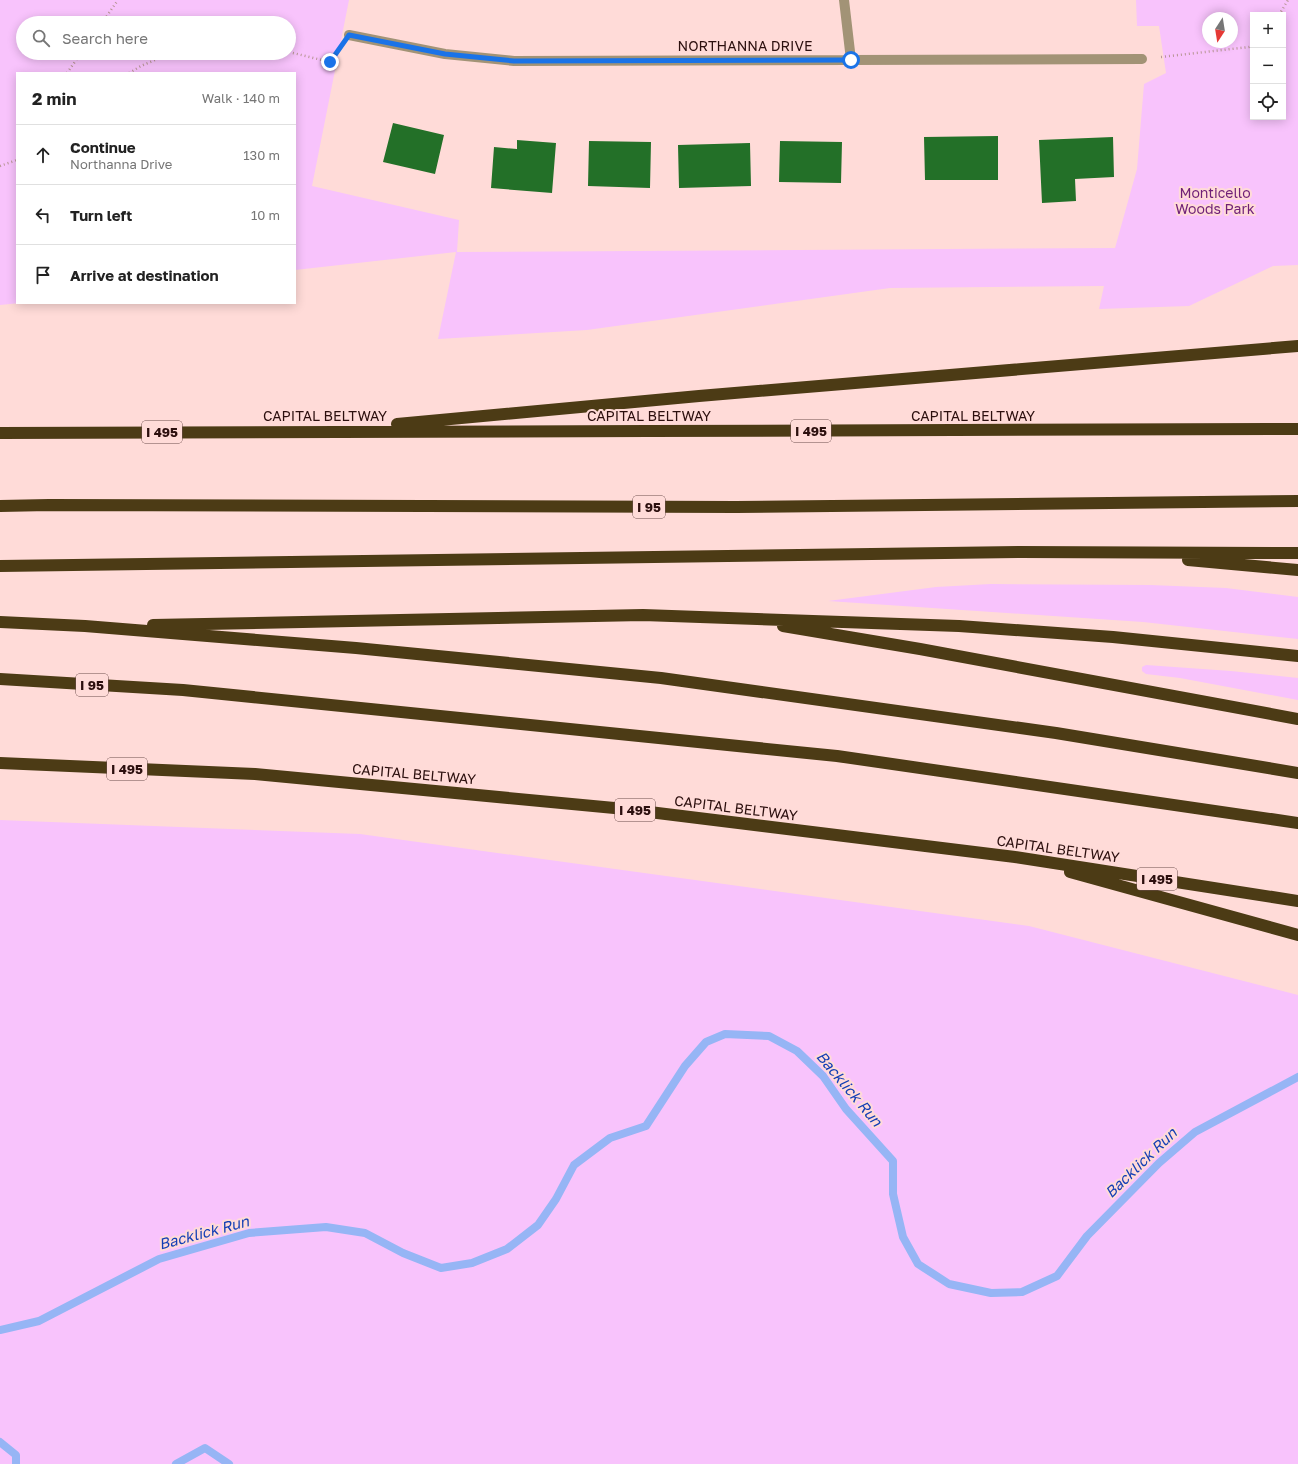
<!DOCTYPE html>
<meta charset="utf-8">
<style>
:root{--surface:#fff;--page:#f6f6f6;--text:#222;--muted:#767676;--line:#e0e0e0}
body{margin:0;font-family:"Golos Text",sans-serif;background:var(--page);color:var(--text)}
.controls{position:absolute;right:12px;top:12px;display:grid;overflow:hidden;border-radius:0px;box-shadow:0 2px 10px #0003}
.controls button{width:36px;height:36px;display:grid;place-items:center;padding:0;border:0;border-bottom:1px solid var(--line);background:var(--surface);color:var(--text);font:20px sans-serif}
.compass{position:absolute;left:1202px;top:12px;width:36px;height:36px;border-radius:50%;background:var(--surface);box-shadow:0 2px 10px #0003;rotate:192deg}
.stop{position:absolute;width:12px;height:12px;margin:-9px;border:3px solid #1a73e8;border-radius:50%;background:#fff}
.stop.end{background:#1a73e8;border-color:#fff;box-shadow:0 1px 4px #0008}
.list{margin:0;padding:0;list-style:none}
h2{display:flex;justify-content:space-between;align-items:center;height:52px;margin:0;padding:0 16px;font-size:17px}
h2 small{font-size:13px;font-weight:400;color:var(--muted)}
.list li{display:grid;grid-template-columns:26px 1fr auto;gap:12px;align-items:center;box-sizing:border-box;height:60px;padding:0 16px;border-top:1px solid var(--line)}
.list b{display:block;font-size:15px;white-space:nowrap}
.list p{margin:0;font-size:13px;white-space:nowrap;color:var(--muted)}
.list em{font-size:13px;font-style:normal;color:var(--muted)}
.icon{flex:none;width:22px;height:22px;fill:none;stroke:currentColor;stroke-width:2;stroke-linecap:round;stroke-linejoin:round}
.map{position:relative;flex:none;width:1298px;height:1464px;overflow:hidden}
.search{position:absolute;background:var(--surface);box-shadow:0 2px 10px #0003;left:16px;top:16px;width:280px;height:44px;display:flex;align-items:center;gap:10px;box-sizing:border-box;padding:0 14px;border-radius:22px;color:var(--muted);font-size:15px}
.panel{position:absolute;background:var(--surface);box-shadow:0 2px 10px #0003;left:16px;top:72px;width:280px;height:232px;border-radius:0px}
.map>svg:first-child{display:block}
.green{fill:#f8c3fc;fill-rule:evenodd}
.lines{fill:none;stroke-linecap:round;stroke-linejoin:round}
.stream{stroke:#96b5f5;stroke-width:8}
.building{fill:#237028}
.path{stroke:#b79593;stroke-width:2.5;stroke-dasharray:1 3;stroke-linecap:butt}
.street{stroke:#a29376;stroke-width:10}
.highway{stroke:#4c3b15;stroke-width:12}
.route{stroke:#1a73e8;stroke-width:5}
.labels{text-anchor:middle;stroke-width:4;stroke-linejoin:round;paint-order:stroke}
.shield{fill:#ffdbd8;stroke:#6b4c4b;stroke-width:1}
.shield-label{font-size:13px;font-weight:bold;fill:#2c0f0e}
.street-label{font-size:14px;fill:#2c0f0e;stroke:#ffdbd8}
.park-label{font-size:14px;fill:#6f1f77;stroke:#ffdbd8}
.water-label{font-size:15px;font-style:italic;fill:#133eb5;stroke:#ffdbd8}
</style>
<div class="map">
<svg width="1298" height="1464" viewBox="0 0 1298 1464">
<rect width="100%" height="100%" fill="#ffdbd8"/>
<path class="green" d="M0 0H349L312 186 459 220 457 252 1115 248 1137 169 1144 84 1166 73 1159 26H1137L1136 0H1298V265L1273 266 1189 306 1099 309 1104 286 890 288 587 330 438 339 456 252 295 270V73H17V303H20L0 305ZM1253 15H1283V117H1253ZM1208 18H1232V42H1208ZM23 23H289V53H23Z
M991 584 1150 585 1226 588 1298 597V639L1143 622 828 601 936 587Z
M1146 665 1231 671 1298 678V700L1180 678 1146 674 1142 671V667Z
M0 820 360 834 1029 926 1298 995V1464H0Z"/>
<g class="lines">
<path class="stream" d="M0 1330 39 1321 159 1259 249 1233 326 1227 365 1233 403 1253 441 1268 472 1263 507 1249 538 1225 556 1199 574 1165 610 1138 646 1126 685 1066 706 1042 725 1034 769 1036 797 1051 823 1076 846 1109 893 1161V1194L903 1237 918 1264 949 1284 991 1293 1022 1292 1057 1276 1087 1236 1159 1163 1195 1132 1298 1077
M0 1442 16 1455V1464
M176 1464 205 1448 229 1464"/>
</g>
<path class="building" d="M393 123 444 135 435 174 383 162Z
M998 136V180H925L924 137Z
M1113 137 1114 177 1075 179 1076 201 1042 203 1039 140Z
M517 140 556 143 552 193 491 188 494 147 517 149Z
M589 141 651 142 650 188 588 186Z
M780 141 842 142 841 183 779 182Z
M750 143 751 186 679 188 678 145Z"/>
<g class="lines">
<path class="path" d="M1279 15 1288 0
M102 23 118 0
M289 52 330 62 339 50
M1161 57 1249 47 1253 45
M67 73 81 53
M129 73 141 66 171 53
M0 166 17 160"/>
<path class="street" d="M844 0 851 60
M349 35 445 54 514 61 1142 59"/>
<path class="highway" d="M397 424 699 396 1298 346
M0 433C433 430 865 432 1298 429
M0 506 49 505 736 507 1298 501
M1188 560 1298 570
M0 566 1020 552 1298 553
M0 622 85 626 356 648 661 678 1056 733 1298 773
M153 625 643 615 959 626 1113 637 1298 656
M783 626 920 649 1298 719
M0 679 183 690 837 756 1298 823
M0 763 255 774 625 809 1015 857 1298 901
M1070 872 1298 935"/>
</g>
<g class="lines">
<path class="route" d="M330 62 349 35 445 54 514 61 851 60"/>
</g>
<g class="labels">
<g class="shield">
<rect x="791" y="420" width="40" height="22" rx="3"/>
<rect x="142" y="421" width="40" height="22" rx="3"/>
<rect x="633" y="496" width="32" height="22" rx="3"/>
<rect x="76" y="674" width="32" height="22" rx="3"/>
<rect x="107" y="758" width="40" height="22" rx="3"/>
<rect x="615" y="799" width="40" height="22" rx="3"/>
<rect x="1137" y="868" width="40" height="22" rx="3"/>
</g>
<g class="shield-label">
<text x="811" y="436">I 495</text>
<text x="162" y="437">I 495</text>
<text x="649" y="512">I 95</text>
<text x="92" y="690">I 95</text>
<text x="127" y="774">I 495</text>
<text x="635" y="815">I 495</text>
<text x="1157" y="884">I 495</text>
</g>
<g class="street-label">
<text x="745" y="51">NORTHANNA DRIVE</text>
<text x="325" y="421">CAPITAL BELTWAY</text>
<text x="649" y="421">CAPITAL BELTWAY</text>
<text x="973" y="421">CAPITAL BELTWAY</text>
<text transform="translate(414 774) rotate(5)" y="5">CAPITAL BELTWAY</text>
<text transform="translate(736 808) rotate(7)" y="5">CAPITAL BELTWAY</text>
<text transform="translate(1058 849) rotate(8)" y="5">CAPITAL BELTWAY</text>
</g>
<g class="park-label">
<text x="1215" y="198">Monticello<tspan x="1215" dy="16">Woods Park</tspan></text>
</g>
<g class="water-label">
<text transform="translate(849 1089) rotate(50)" y="5">Backlick Run</text>
<text transform="translate(1141 1163) rotate(-44)" y="5">Backlick Run</text>
<text transform="translate(204 1233) rotate(-15)" y="5">Backlick Run</text>
</g>
</g>
</svg>
<div class="controls">
<button>+</button>
<button>−</button>
<button><svg class="icon" aria-label="locate" viewBox="0 0 24 24"><circle cx="12" cy="12" r="6"/><path d="M12 2v4M12 18v4M2 12h4M18 12h4"/></svg></button>
</div>
<svg class="compass" viewBox="-18 -18 36 36"><path d="M0-13l5 13h-10z" fill="#e53935"/><path d="M0 13l5-13h-10z" fill="#767676"/></svg>
<div class="stop" style="left:851px;top:60px"></div>
<div class="stop end" style="left:330px;top:62px"></div>
<div class="search"><svg class="icon" aria-label="search" viewBox="0 0 24 24"><circle cx="10" cy="10" r="6"/><path d="M15 15l6 6"/></svg>Search here</div>
<section class="panel">
<h2>2 min<small>Walk · 140 m</small></h2>
<ul class="list">
<li><svg class="icon" aria-label="ahead" viewBox="0 0 24 24"><path d="M12 20V5M6 11l6-6 6 6"/></svg><div><b>Continue</b><p>Northanna Drive</p></div><em>130 m</em></li>
<li><svg class="icon" aria-label="left" viewBox="0 0 24 24"><path d="M17 20v-9H6M10 6l-5 5 5 5"/></svg><div><b>Turn left</b></div><em>10 m</em></li>
<li><svg class="icon" aria-label="arrive" viewBox="0 0 24 24"><path d="M6 21V4h12l-3 4 3 4H6"/></svg><div><b>Arrive at destination</b></div></li>
</ul>
</section>
</div>
